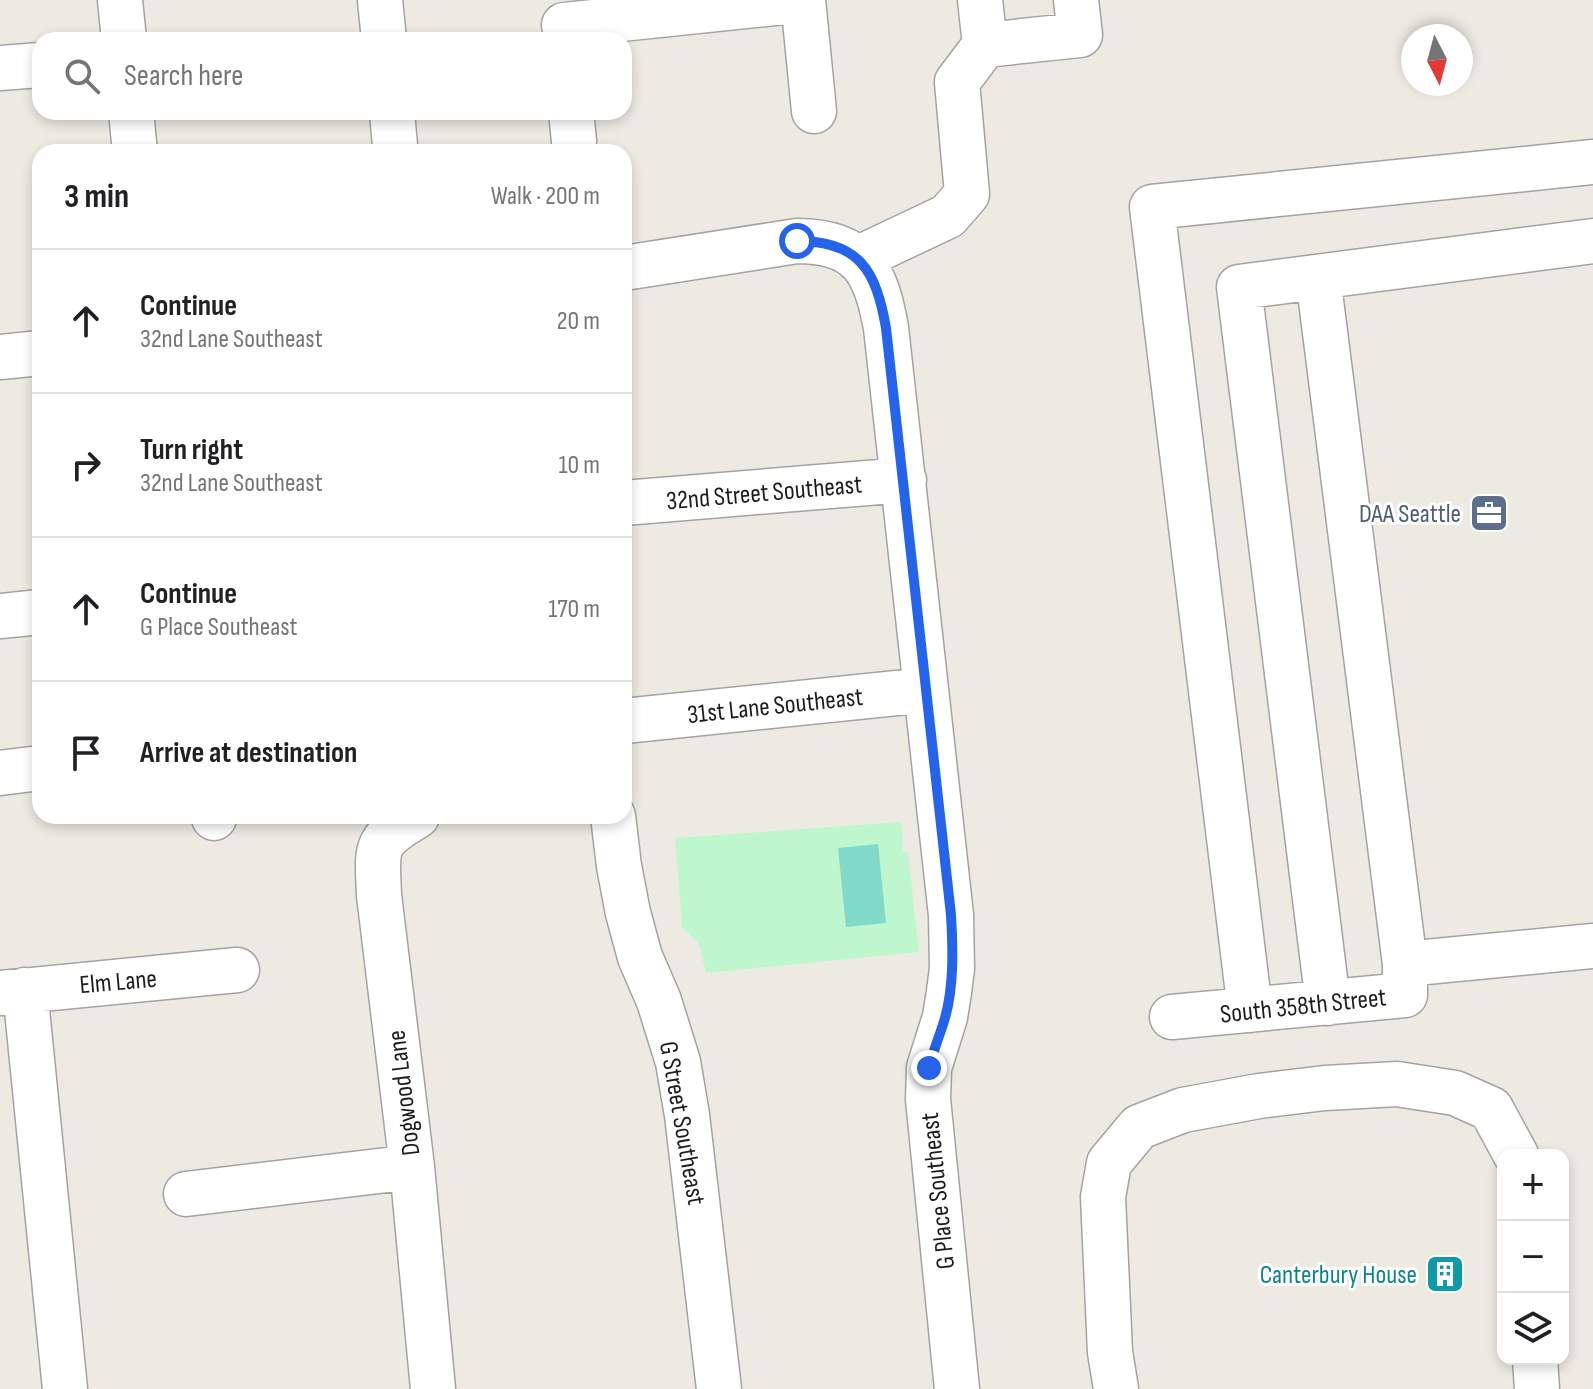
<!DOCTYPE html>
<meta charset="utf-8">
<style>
:root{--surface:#fff;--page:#f6f6f6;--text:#202124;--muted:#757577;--line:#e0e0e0}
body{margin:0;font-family:"Sofia Sans Condensed",sans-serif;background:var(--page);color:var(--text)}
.controls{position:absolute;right:24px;bottom:24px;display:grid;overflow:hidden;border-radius:16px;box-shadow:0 4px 12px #0003}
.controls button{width:72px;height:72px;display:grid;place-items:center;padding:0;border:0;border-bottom:2px solid var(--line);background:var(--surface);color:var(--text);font:40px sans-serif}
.compass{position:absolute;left:1401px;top:24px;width:72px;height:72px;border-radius:50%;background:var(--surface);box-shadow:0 4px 12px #0003;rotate:174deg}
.stop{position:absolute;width:24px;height:24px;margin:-18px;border:6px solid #2563eb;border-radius:50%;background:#fff}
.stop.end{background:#2563eb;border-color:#fff;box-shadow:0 2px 8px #0008}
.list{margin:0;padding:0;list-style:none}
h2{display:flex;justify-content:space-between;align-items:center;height:104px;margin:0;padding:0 32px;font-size:34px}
h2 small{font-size:26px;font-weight:400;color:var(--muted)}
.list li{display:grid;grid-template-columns:52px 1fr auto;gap:24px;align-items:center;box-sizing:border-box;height:144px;padding:0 32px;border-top:2px solid var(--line)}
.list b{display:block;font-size:30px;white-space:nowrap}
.list p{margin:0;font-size:26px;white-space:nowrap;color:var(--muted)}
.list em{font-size:26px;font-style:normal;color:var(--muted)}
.icon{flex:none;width:44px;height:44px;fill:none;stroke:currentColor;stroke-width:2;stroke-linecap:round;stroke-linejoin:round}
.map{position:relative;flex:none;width:1593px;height:1389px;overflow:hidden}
.search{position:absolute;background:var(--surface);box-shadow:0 4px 12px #0003;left:32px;top:32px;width:600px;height:88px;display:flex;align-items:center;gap:20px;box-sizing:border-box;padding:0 28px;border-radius:24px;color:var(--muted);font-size:30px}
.panel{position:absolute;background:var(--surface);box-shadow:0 4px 12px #0003;left:32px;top:144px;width:600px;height:680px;border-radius:24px}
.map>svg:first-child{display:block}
.park{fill:#bef7cd}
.pitch{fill:#81dac9}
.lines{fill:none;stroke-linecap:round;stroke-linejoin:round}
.minor-casing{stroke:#a3a3a3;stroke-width:47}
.minor{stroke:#fff;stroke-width:44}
.route{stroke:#2563eb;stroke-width:10}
.labels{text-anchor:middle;stroke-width:6;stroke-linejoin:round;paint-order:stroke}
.street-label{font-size:26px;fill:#1c1c1c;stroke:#fff}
.service-label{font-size:26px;fill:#4e5e75;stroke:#fff;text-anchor:end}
.culture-label{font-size:26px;fill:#0d838f;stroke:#fff;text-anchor:end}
</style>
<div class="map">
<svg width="1593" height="1389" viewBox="0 0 1593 1389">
<rect width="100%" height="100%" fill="#edebe1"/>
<path class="park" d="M901 822 903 852H908L919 952 706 973 699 944 682 927 675 838Z"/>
<path class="pitch" d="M878 844 886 923 846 927 838 848Z"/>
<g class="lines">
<defs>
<path id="minor" d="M120 0 124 40
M380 0 384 40
M803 0 814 111
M564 25 803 0
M985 45 1080 35 1076 0
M0 68 40 65
M131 112 135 152
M392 112 395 146
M571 112 574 141
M857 259 948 216 967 194 957 82 985 45 980 0
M624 268 797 241C861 241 876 271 886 328L951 915 952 968 949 992 945 1017 929 1068 928 1099 957 1389
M1318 277 1405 964
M0 357 40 353
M624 503 904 480
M0 616 40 612
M624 721 926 690
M0 773 40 768
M214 816V818
M417 816C373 842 377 846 379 895L412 1167 433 1389
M613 816 619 866 628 913 640 957 659 1001 678 1062 687 1115 719 1389
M25 990 65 1389
M0 993 237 970
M1328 1003 1239 287 1593 241
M1250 1010 1152 207 1593 162
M1172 1017 1405 995V964L1593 946
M186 1194 412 1167
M1535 1359 1537 1389
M1116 1389 1110 1352 1103 1197 1109 1163 1139 1127 1183 1110 1259 1096 1325 1088 1397 1084 1455 1093 1491 1109 1516 1155"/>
</defs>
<use href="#minor" class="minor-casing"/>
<use href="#minor" class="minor"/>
</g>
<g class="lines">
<path class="route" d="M797 241C860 241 876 271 886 328L951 915C953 949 954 986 945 1018 940 1035 933 1051 929 1068"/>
</g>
<defs>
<symbol id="office-square" viewBox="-11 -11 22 22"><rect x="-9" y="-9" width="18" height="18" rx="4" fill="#5c6f8a" stroke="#fff"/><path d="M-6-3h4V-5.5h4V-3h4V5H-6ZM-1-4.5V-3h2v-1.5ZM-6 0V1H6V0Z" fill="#fff"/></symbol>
<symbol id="building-square" viewBox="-11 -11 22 22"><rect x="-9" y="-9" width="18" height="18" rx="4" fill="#0f9aa8" stroke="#fff"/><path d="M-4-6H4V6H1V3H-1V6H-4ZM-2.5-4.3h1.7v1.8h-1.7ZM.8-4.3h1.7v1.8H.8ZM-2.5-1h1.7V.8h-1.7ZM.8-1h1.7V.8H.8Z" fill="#fff"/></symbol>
</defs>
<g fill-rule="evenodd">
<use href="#office-square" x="1467" y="491" width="44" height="44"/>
<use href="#building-square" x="1423" y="1252" width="44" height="44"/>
</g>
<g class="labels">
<g class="street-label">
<text transform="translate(764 492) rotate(-5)" y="9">32nd Street Southeast</text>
<text transform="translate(775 705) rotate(-6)" y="9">31st Lane Southeast</text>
<text transform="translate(118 981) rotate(-5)" y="9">Elm Lane</text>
<text transform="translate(1303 1005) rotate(-6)" y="9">South 358th Street</text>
<text transform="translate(403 1093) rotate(-97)" y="9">Dogwood Lane</text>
<text transform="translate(683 1123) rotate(80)" y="9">G Street Southeast</text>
<text transform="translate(937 1191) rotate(-96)" y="9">G Place Southeast</text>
</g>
<g class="service-label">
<text x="1461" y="522">DAA Seattle</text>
</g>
<g class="culture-label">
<text x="1417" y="1283">Canterbury House</text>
</g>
</g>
</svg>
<div class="controls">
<button>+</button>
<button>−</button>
<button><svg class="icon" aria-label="layers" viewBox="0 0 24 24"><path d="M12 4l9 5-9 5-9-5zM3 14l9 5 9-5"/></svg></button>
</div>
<svg class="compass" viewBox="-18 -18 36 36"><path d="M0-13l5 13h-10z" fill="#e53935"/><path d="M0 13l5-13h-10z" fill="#757577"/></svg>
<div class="stop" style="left:797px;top:241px"></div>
<div class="stop end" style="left:929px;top:1068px"></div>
<div class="search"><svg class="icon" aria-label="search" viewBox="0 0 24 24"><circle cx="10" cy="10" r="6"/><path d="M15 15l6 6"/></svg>Search here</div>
<section class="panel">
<h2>3 min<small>Walk · 200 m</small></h2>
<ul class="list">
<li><svg class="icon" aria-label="ahead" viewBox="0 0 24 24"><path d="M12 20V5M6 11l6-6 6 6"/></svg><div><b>Continue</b><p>32nd Lane Southeast</p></div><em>20 m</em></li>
<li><svg class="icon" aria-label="right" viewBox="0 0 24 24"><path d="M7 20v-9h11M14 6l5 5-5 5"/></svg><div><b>Turn right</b><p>32nd Lane Southeast</p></div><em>10 m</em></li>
<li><svg class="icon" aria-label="ahead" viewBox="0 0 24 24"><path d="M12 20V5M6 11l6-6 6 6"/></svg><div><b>Continue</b><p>G Place Southeast</p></div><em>170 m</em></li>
<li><svg class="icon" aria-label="arrive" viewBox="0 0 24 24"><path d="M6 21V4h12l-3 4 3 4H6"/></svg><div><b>Arrive at destination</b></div></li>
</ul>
</section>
</div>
